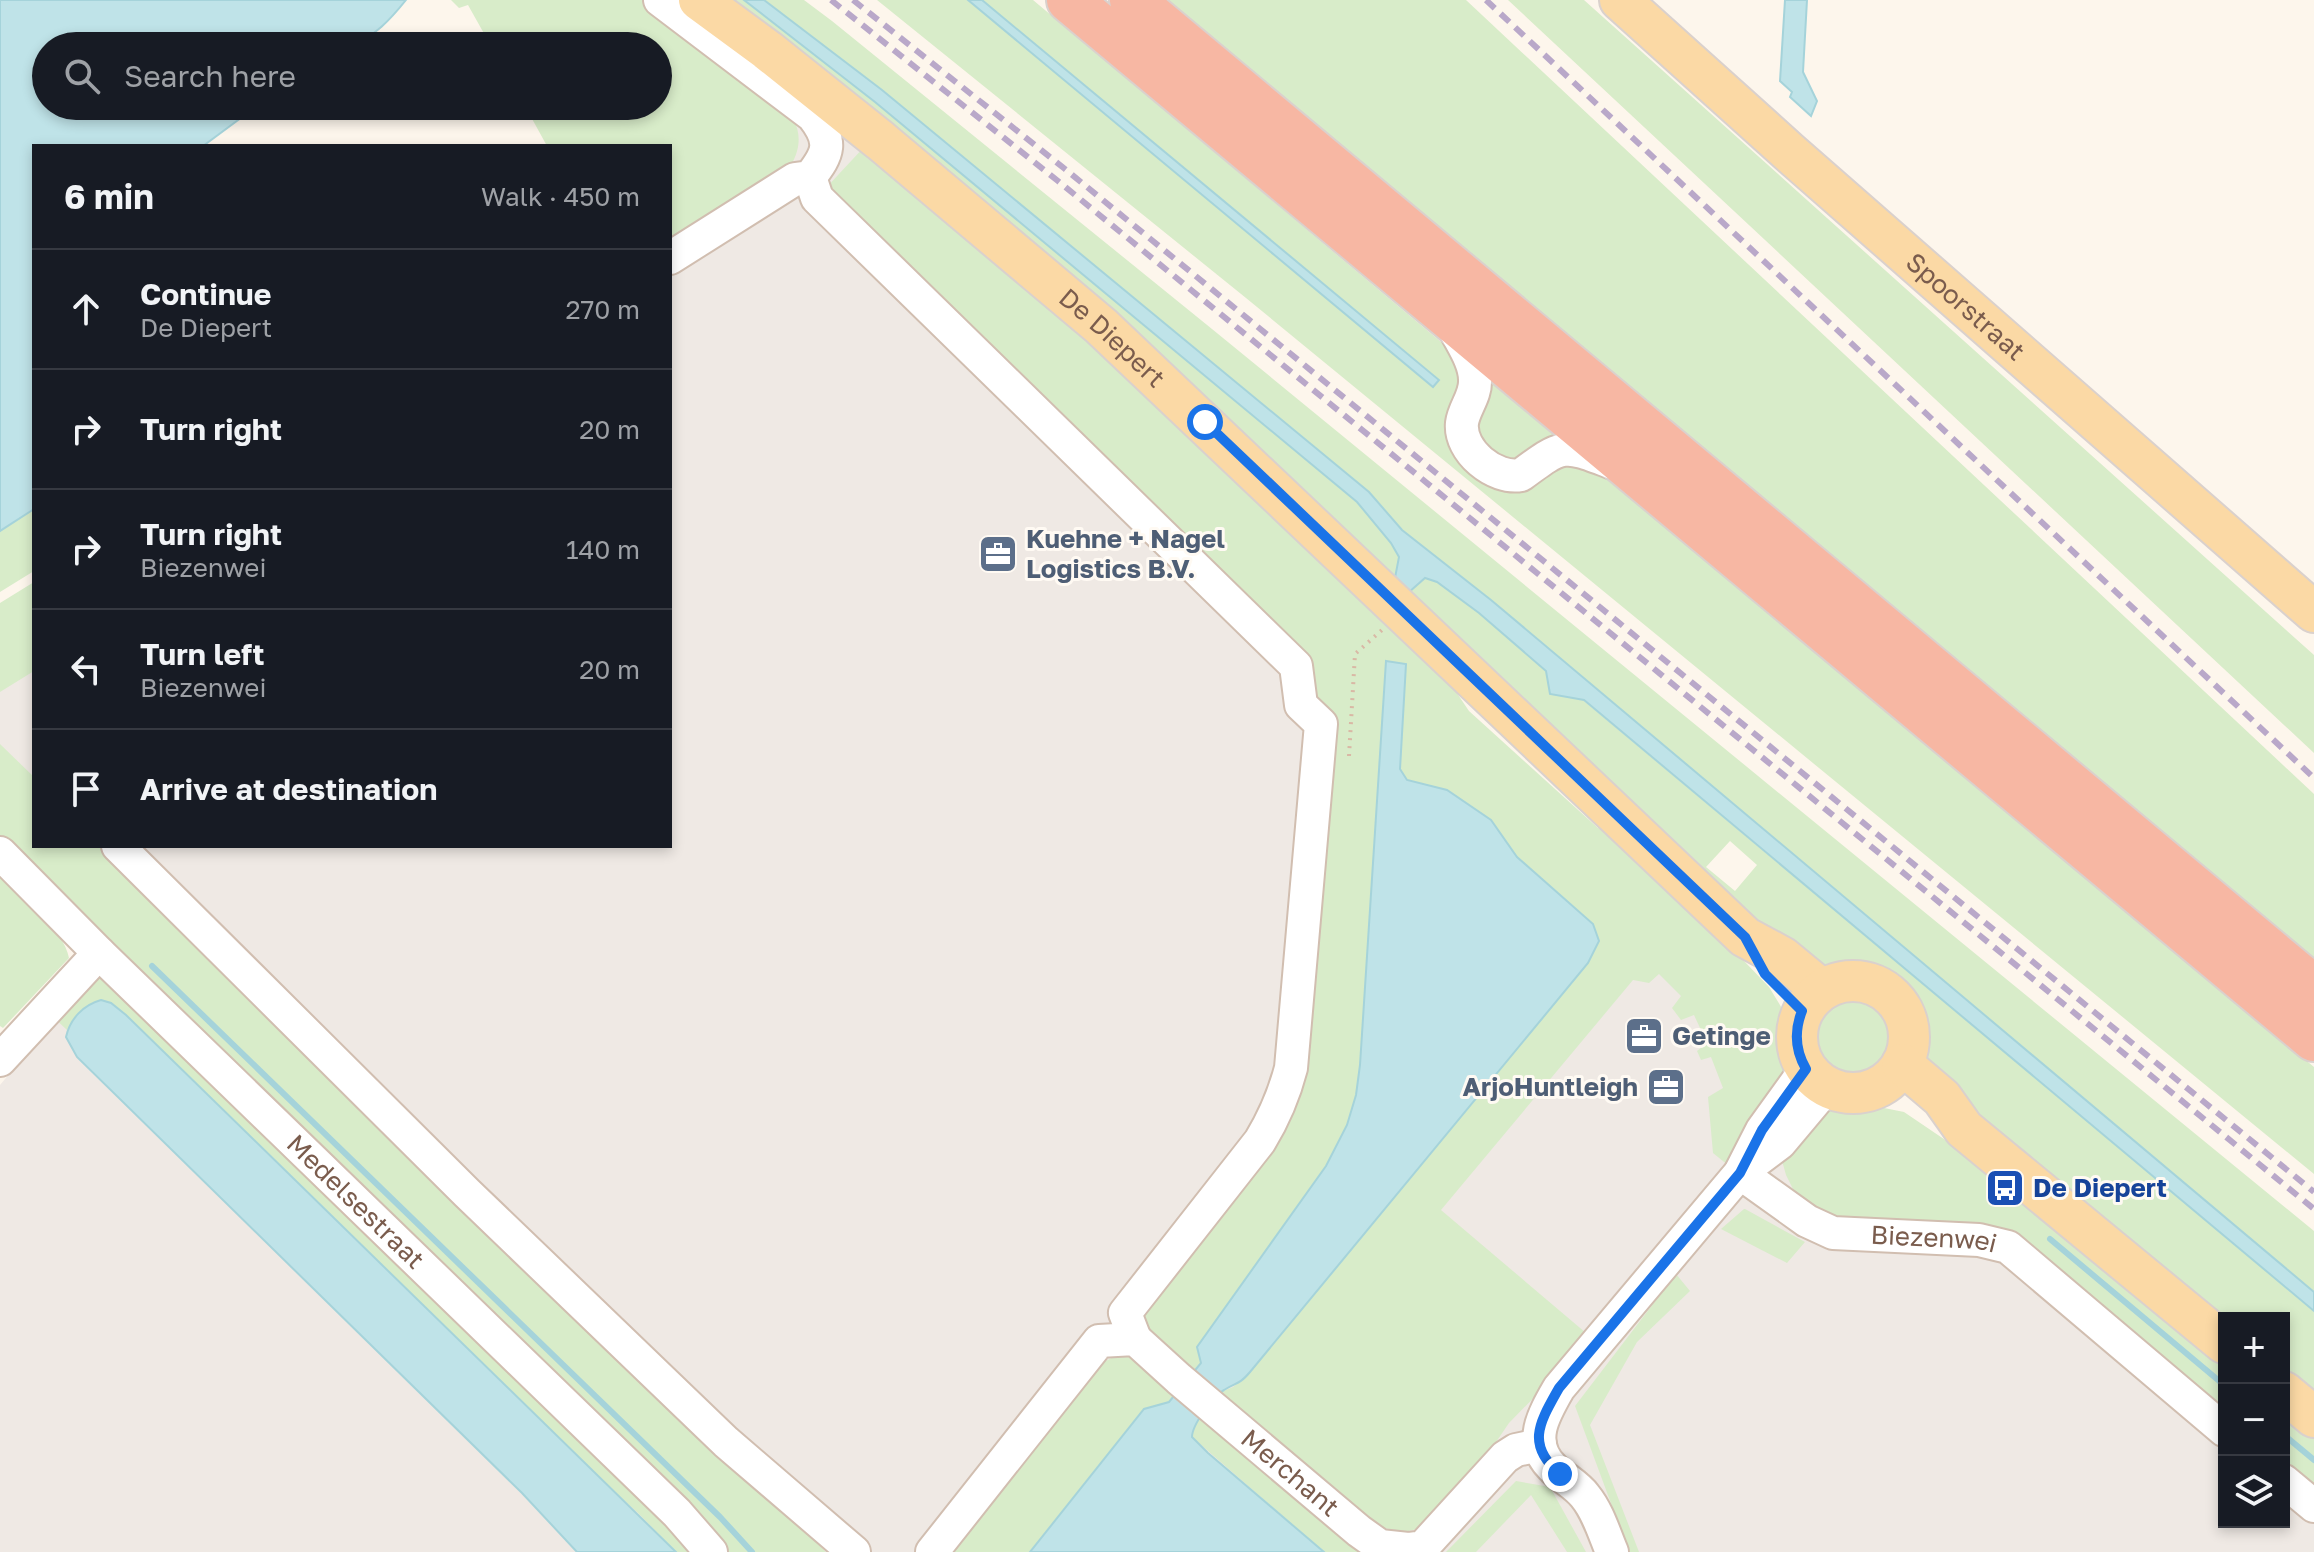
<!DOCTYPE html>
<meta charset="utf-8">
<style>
:root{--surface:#171b24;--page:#20242c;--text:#f1f3f6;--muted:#9ea1a6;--line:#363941}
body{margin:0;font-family:"Golos Text",sans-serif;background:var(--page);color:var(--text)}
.controls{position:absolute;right:24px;bottom:24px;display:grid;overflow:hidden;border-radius:0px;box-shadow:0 4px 12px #0003}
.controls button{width:72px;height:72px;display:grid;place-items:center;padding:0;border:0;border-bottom:2px solid var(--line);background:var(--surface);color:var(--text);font:40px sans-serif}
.stop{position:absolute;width:24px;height:24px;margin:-18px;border:6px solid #1a73e8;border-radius:50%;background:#fff}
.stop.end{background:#1a73e8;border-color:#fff;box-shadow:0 2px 8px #0008}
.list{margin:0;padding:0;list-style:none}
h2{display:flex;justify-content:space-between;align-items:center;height:104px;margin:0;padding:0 32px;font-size:34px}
h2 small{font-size:26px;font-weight:400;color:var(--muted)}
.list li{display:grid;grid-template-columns:52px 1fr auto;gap:24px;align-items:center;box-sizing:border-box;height:120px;padding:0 32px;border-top:2px solid var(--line)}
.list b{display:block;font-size:30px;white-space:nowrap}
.list p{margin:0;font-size:26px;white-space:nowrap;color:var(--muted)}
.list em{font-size:26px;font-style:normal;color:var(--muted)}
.icon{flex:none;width:44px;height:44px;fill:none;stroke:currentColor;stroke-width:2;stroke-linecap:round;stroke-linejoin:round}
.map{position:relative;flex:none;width:2314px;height:1552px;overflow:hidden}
.search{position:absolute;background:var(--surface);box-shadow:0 4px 12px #0003;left:32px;top:32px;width:640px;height:88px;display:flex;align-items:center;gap:20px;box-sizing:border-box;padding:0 28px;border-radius:44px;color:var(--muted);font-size:30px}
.panel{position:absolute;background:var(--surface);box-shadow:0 4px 12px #0003;left:32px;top:144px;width:640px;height:704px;border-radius:0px}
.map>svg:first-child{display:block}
.industrial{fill:#efe9e4}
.green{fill:#d8ecc9;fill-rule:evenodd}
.water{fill:#bfe3e8;stroke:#a5d3da;stroke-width:2}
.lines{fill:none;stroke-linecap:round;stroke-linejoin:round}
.stream{stroke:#a5d3da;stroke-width:6}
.minor-casing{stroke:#d1beb0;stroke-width:36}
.major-casing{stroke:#dad1cd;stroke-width:44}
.highway-casing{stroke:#dad1cd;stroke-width:48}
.path{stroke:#d9b8a5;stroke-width:4;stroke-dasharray:2 6;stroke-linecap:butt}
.minor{stroke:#fff;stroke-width:32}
.major{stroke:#fbd9a5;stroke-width:40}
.highway{stroke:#f7b7a3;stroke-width:44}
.rail{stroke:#b9a8c9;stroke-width:6;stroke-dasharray:12 8;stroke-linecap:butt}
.route{stroke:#1a73e8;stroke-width:10}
.labels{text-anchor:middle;stroke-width:6;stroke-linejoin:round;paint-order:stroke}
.street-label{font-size:26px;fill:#7a5c4d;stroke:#fffaf3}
.service-label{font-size:26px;font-weight:bold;fill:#4e5e75;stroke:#fffaf3;text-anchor:start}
.transit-label{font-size:26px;font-weight:bold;fill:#164399;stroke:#fffaf3;text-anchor:start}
</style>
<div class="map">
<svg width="2314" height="1552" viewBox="0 0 2314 1552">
<rect width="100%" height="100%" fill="#fdf6ec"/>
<path class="industrial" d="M785 107 866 145 1591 844 1729 1054 2224 1388V1522H2284V1439L2314 1464V1552H0V1085L124 937 0 813V606L34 584V846H670V180Z"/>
<path class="green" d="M451 0H648L793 118C803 137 799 154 787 171L670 246V146H547L525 106H658V46H491L468 5 459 8Z
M721 0H804L832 21 1212 329 2314 1231V1292L1491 600 1479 613 1546 671 1550 694 1583 700 2314 1311V1401L2284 1376V1318H2224L1982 1124 1925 1059 1923 1025 1917 1004 1902 981 1880 971 1856 964 1828 970 1797 957ZM1730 841 1757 865 1735 891 1706 867Z
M877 0H1033L1459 357 1466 456 1591 465 2314 1067V1174L1246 298Z
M1160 0H1466L2314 794V962Z
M1508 0H1584L2314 655V753Z
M866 145 1029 281 1436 662 1469 711 1598 828 1626 838 1769 987 1786 1015V1078L1729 1166 1713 1153 1708 1097 1723 1088 1711 1057 1701 1060 1697 1051 1707 1043 1694 1015 1681 1020 1672 1008 1681 996 1659 974 1649 983 1633 980 1441 1210 1586 1333 1551 1380 1509 1423 1481 1464 1426 1527 1404 1532 1371 1525 1225 1399 1221 1392 1233 1387 1250 1372 1588 963 1599 941 1593 924 1517 857 1491 820 1407 780 1400 769 1406 664 1360 1065 1356 1095 1347 1125 1326 1166 1197 1347 1201 1362 1193 1372 1142 1329 1140 1316 1266 1148 1329 719 824 190Z
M1483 376 1563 443 1524 464 1483 453 1472 414Z
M34 509V571L0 592V531Z
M34 582V671L0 692V603Z
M0 744 34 777V846H104L826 1552H723L0 839Z
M0 876C21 897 64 929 69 958L3 1028 0 1026Z
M104 968 702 1552H676L638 1513 82 1009 67 1030 49 1013Z
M1814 1037a38 38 0 1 1 76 0a38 38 0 1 1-76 0Z
M1864 1104 1904 1112 2028 1196 2224 1361V1417L2004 1233 1851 1222 1815 1212 1797 1197 1786 1175 1781 1157 1828 1108Z
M1744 1209H1745L1805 1242 1787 1263 1721 1229Z
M1676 1274 1690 1291 1637 1342 1590 1425 1639 1552H1629L1575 1406Z
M1117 1355 1136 1358 1174 1396 1169 1402 1144 1409 1030 1552H954L1102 1363Z
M2284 1411 2314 1436V1492L2284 1467Z
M1199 1419 1206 1422 1360 1552H1324L1192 1437V1428Z
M1516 1481 1550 1487 1586 1552H1567L1531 1495 1476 1552H1446Z"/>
<path class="water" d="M0 0H406C390 20 375 36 351 46H46V106H257L203 146H34V509L0 531Z
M744 0H764L882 90 1369 492 1402 530 1491 600 2314 1292V1311L1584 700 1550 694 1546 671 1479 613 1437 582 1425 578 1408 593 1394 583 1399 557 1391 543 1357 502 875 102Z
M968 0H982L1439 380 1433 387Z
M1785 0H1807L1803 72 1817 101 1811 116 1790 97 1792 92 1780 81Z
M1386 661 1406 664 1400 769 1407 780 1447 790 1491 820 1517 857 1593 924 1599 941 1588 963 1250 1372C1239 1385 1237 1382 1224 1390 1213 1396 1192 1425 1192 1437L1208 1453 1324 1552H1030L1144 1409 1169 1402 1201 1363 1197 1347 1326 1166 1347 1125 1356 1095 1360 1065Z
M101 1000 111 1003 126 1015 676 1552H577L522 1493 77 1057 66 1037C70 1019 83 1005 101 1000Z"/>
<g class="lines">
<path class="stream" d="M152 966 720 1517 752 1552
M2050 1239 2224 1385
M2284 1435 2314 1460"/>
<defs>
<g id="minor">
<path d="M660 0 813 116C833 142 829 153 810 177L795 179 670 258"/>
<path d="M810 177 817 198 1296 666 1301 705 1321 724 1291 1068C1284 1095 1274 1118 1260 1141L1125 1313 1135 1339"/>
<path d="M1454 328C1462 344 1475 362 1475 380 1476 396 1464 408 1462 423 1459 451 1495 480 1521 475 1564 443 1563 444 1613 463"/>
<path d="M118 846 467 1193 726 1442 854 1552"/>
<path id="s1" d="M0 853 99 953 677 1513 711 1552"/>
<path d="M0 1060 99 953"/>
<path d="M1752 1164 1780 1143 1827 1087"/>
<path id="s2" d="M1740 1173 1807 1221 1833 1233 1979 1240 2008 1247 2224 1430"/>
<path d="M2284 1481 2314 1506"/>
<path id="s3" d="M932 1552 1099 1341 1135 1339 1179 1379 1359 1531 1380 1546 1408 1549"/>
<path d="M1406 1552 1408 1549 1423 1547 1505 1457 1516 1450 1540 1445"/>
<path d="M1612 1552C1604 1533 1598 1512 1585 1496 1576 1484 1562 1478 1552 1467 1527 1442 1544 1414 1559 1388L1740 1173 1762 1130 1806 1069"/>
</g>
<g id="major">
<path id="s4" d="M699 0 767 50 881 141 1101 326 1745 937 1782 957 1822 990"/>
<path id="s5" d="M1620 0 1789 152 2314 612"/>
<circle cx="1853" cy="1037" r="56"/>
<path d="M1902 1064 1942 1098 1964 1129 2224 1343"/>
<path d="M2284 1392 2314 1417"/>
</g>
<path id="highway" d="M1069 0 2314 1039
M1132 0 2314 988"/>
</defs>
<use href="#minor" class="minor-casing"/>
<use href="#major" class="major-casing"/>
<use href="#highway" class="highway-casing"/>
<path class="path" d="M1349 756 1355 654 1382 630"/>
<use href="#minor" class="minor"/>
<use href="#major" class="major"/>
<use href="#highway" class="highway"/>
<path class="rail" d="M831 0 1058 181 2314 1209
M853 0 1065 169 2314 1192
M1486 0 2314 778"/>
</g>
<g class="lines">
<path class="route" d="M1205 422 1745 937 1765 974 1802 1011C1794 1031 1795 1050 1806 1069L1762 1130 1740 1173 1559 1388C1540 1422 1525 1444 1560 1474"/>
</g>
<defs>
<symbol id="office-square" viewBox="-11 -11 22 22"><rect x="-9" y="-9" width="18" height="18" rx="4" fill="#5c6f8a" stroke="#fffaf3"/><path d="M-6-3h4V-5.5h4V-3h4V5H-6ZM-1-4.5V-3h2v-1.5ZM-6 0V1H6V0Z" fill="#fff"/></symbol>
<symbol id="bus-square" viewBox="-11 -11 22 22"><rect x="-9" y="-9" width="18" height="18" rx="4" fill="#1a4fb4" stroke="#fffaf3"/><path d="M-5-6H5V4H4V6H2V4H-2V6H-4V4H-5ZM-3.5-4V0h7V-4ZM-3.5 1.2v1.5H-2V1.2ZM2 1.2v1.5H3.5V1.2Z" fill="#fff"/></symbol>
</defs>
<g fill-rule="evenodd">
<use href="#office-square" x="976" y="532" width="44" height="44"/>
<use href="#office-square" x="1622" y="1014" width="44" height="44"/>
<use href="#office-square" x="1644" y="1065" width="44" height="44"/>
<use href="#bus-square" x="1983" y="1166" width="44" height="44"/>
</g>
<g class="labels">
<g class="street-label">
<text dy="9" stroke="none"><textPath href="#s5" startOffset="462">Spoorstraat</textPath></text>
<text dy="9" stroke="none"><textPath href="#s4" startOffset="534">De Diepert</textPath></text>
<text dy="9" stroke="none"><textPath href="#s1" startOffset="498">Medelsestraat</textPath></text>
<text dy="9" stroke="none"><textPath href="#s2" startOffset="212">Biezenwei</textPath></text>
<text dy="9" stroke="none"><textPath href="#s3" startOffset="510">Merchant</textPath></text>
</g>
<g class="service-label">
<text x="1026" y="548">Kuehne + Nagel<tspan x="1026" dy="30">Logistics B.V.</tspan></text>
<text x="1672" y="1045">Getinge</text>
<text x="1638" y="1096" text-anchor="end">ArjoHuntleigh</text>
</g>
<g class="transit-label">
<text x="2033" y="1197">De Diepert</text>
</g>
</g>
</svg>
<div class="controls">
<button>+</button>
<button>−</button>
<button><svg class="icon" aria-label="layers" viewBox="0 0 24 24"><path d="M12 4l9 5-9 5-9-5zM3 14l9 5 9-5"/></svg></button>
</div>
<div class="stop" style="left:1205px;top:422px"></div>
<div class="stop end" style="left:1560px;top:1474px"></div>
<div class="search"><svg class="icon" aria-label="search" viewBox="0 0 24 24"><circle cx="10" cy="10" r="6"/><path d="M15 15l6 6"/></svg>Search here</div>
<section class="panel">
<h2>6 min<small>Walk · 450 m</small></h2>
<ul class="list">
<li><svg class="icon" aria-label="ahead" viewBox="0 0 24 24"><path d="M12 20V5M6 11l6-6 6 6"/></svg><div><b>Continue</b><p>De Diepert</p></div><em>270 m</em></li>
<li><svg class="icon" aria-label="right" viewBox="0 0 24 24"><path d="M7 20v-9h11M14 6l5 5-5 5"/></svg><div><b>Turn right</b></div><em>20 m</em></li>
<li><svg class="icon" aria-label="right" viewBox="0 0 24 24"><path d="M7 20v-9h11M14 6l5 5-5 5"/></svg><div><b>Turn right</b><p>Biezenwei</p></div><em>140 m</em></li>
<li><svg class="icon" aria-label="left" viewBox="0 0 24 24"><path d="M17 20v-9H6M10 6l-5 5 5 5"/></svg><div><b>Turn left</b><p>Biezenwei</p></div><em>20 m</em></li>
<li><svg class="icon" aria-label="arrive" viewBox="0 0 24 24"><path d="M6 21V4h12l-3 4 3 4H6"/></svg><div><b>Arrive at destination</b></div></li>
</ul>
</section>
</div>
